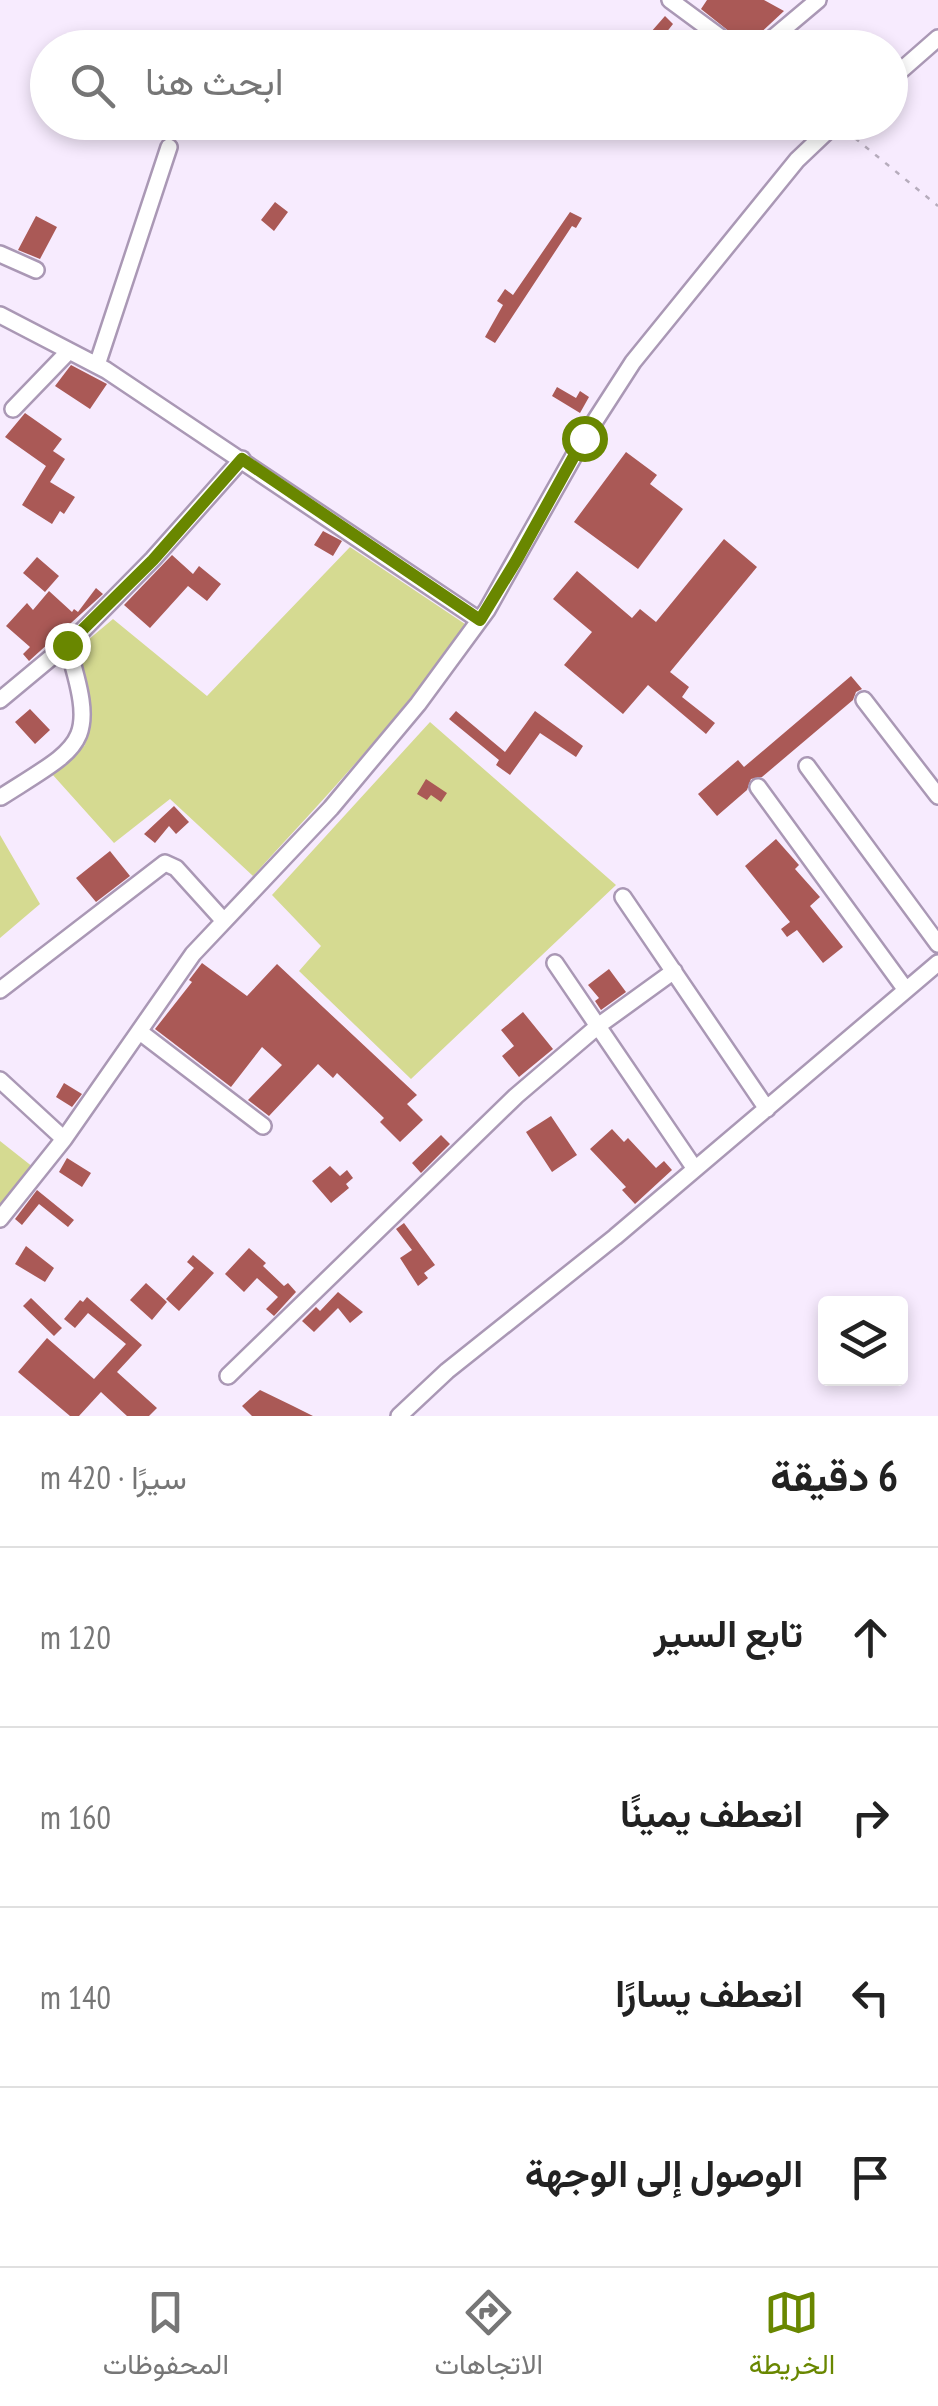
<!DOCTYPE html>
<html lang="ar">
<meta charset="utf-8">
<style>
:root{--surface:#fff;--page:#f6f6f6;--text:#222;--muted:#767676;--line:#e0e0e0;--accent:#698700}
body{margin:0;font-family:"PT Sans Narrow",Vazirmatn,sans-serif;background:var(--page);color:var(--text);direction:rtl}
.controls{position:absolute;right:30px;bottom:30px;display:grid;overflow:hidden;border-radius:10px;box-shadow:0 5px 15px #0003}
.controls button{width:90px;height:90px;display:grid;place-items:center;padding:0;border:0;border-bottom:2px solid var(--line);background:var(--surface);color:var(--text);font:50px sans-serif}
.stop{position:absolute;width:30px;height:30px;margin:-22px;border:8px solid #698700;border-radius:50%;background:#fff}
.stop.end{background:#698700;border-color:#fff;box-shadow:0 2px 10px #0008}
.list{margin:0;padding:0;list-style:none}
h2{display:flex;justify-content:space-between;align-items:center;height:130px;margin:0;padding:0 40px;font-size:42px}
h2 small{font-size:32px;font-weight:400;color:var(--muted)}
.list li{display:grid;grid-template-columns:65px 1fr auto;gap:30px;align-items:center;box-sizing:border-box;height:180px;padding:0 40px;border-top:2px solid var(--line)}
.list b{display:block;font-size:38px;white-space:nowrap}
.list em{font-size:32px;font-style:normal;color:var(--muted)}
.icon{flex:none;width:55px;height:55px;fill:none;stroke:currentColor;stroke-width:2;stroke-linecap:round;stroke-linejoin:round}
.map{position:relative;flex:none;width:938px;height:1416px;overflow:hidden;direction:ltr}
.search{position:absolute;background:var(--surface);box-shadow:0 5px 15px #0003;left:30px;right:30px;top:30px;height:110px;display:flex;align-items:center;gap:25px;box-sizing:border-box;padding:0 35px;border-radius:55px;color:var(--muted);font-size:38px}
.sheet{height:850px;background:var(--surface)}
nav{display:flex;justify-content:space-around;align-items:center;box-sizing:border-box;height:140px;border-top:2px solid var(--line);background:var(--surface);font-size:28px;color:var(--muted)}
nav a{display:grid;justify-items:center;gap:5px}
nav .on{color:var(--accent)}
.map>svg:first-child{display:block}
.green{fill:#d5da91}
.building{fill:#aa5956}
.lines{fill:none;stroke-linecap:round;stroke-linejoin:round}
.minor-casing{stroke:#aa98b5;stroke-width:20}
.path{stroke:#b6acbc;stroke-width:2.5;stroke-dasharray:5 8;stroke-linecap:butt}
.minor{stroke:#fff;stroke-width:15}
.route{stroke:#698700;stroke-width:12}
</style>
<div class="map">
<svg width="938" height="1416" viewBox="0 0 938 1416">
<rect width="100%" height="100%" fill="#f7ebfe"/>
<path class="green" d="M350 547 465 624C403 716 327 795 253 876L170 799 114 843 52 774 85 745 89 708 76 650 113 619 207 696Z
M430 722 616 885 411 1079 299 971 321 946 272 895Z
M0 835 40 904 0 938Z
M0 1141 38 1171 0 1218Z"/>
<path class="building" d="M707 0H764L784 11 754 39 750 48 701 9Z
M665 16 673 24 654 48H633L625 41 633 30 644 40Z
M275 202 288 212 274 231 261 220Z
M570 212 582 218 576 228 572 226 495 343 485 337 503 305 497 301 505 289 513 295Z
M36 216 57 227 40 259 18 250Z
M71 365 107 384 90 409 55 386Z
M557 387 576 398 580 391 589 397 580 413 552 396Z
M25 413 62 439 53 451 65 459 50 482 75 497 64 514 60 511 52 524 22 505 46 466 5 437Z
M626 452 657 475 650 484 683 509 638 569 574 522Z
M323 531 342 541 333 556 314 545Z
M724 539 757 567 670 672 689 687 682 697 715 723 706 734 648 685 623 714 564 665 592 632 553 599 577 571 632 618 640 609 656 622Z
M172 555 193 574 199 566 221 584 207 601 188 586 150 628 124 605Z
M37 557 59 576 45 592 23 573Z
M96 588 103 594 29 661 23 654 30 647 6 626 27 603 33 610 49 591 72 612 74 609 78 612Z
M851 676 862 689 856 692 853 700 762 777 751 779 747 790 717 816 698 794 738 760 744 767Z
M30 709 50 730 35 744 15 722Z
M456 711 505 752 535 711 583 746 576 757 540 733 510 775 496 765 499 760 449 719Z
M426 779 447 793 441 802 431 795 427 800 417 794Z
M174 806 189 822 176 834 169 826 155 843 144 834Z
M776 839 799 865 795 869 820 897 810 906 843 947 823 963 797 930 787 937 781 929 790 922 745 866Z
M110 851 130 876 96 902 76 878Z
M202 963 247 996 277 964 417 1095 407 1104 423 1120 400 1142 380 1122 384 1118 337 1073 333 1078 318 1064 269 1116 248 1100 282 1065 262 1047 231 1087 155 1029 192 982 189 980Z
M609 969 626 992 601 1010 595 1001 599 998 588 985Z
M523 1012 553 1049 519 1077 502 1056 514 1046 501 1030Z
M64 1083 82 1094 72 1107 56 1097Z
M551 1116 577 1155 552 1172 526 1132Z
M612 1129 624 1142 628 1138 656 1168 664 1161 672 1170 635 1204 622 1190 626 1187 590 1149Z
M441 1135 450 1144 421 1173 412 1163Z
M67 1158 91 1173 82 1187 59 1172Z
M330 1166 340 1176 347 1170 353 1178 346 1184 349 1188 331 1203 312 1181Z
M37 1190 74 1220 68 1227 39 1204 22 1225 15 1219Z
M404 1223 435 1265 424 1273 428 1278 418 1286 400 1258 412 1250 396 1229Z
M26 1246 54 1268 45 1282 15 1264Z
M249 1248 266 1263 263 1266 284 1286 288 1283 296 1292 274 1316 266 1309 278 1297 257 1278 244 1292 225 1274Z
M193 1255 214 1273 179 1311 166 1299 194 1268 187 1262Z
M146 1283 167 1302 152 1320 130 1300Z
M338 1292 363 1312 350 1323 338 1308 314 1332 302 1321 316 1307 320 1311Z
M87 1297 142 1345 117 1372 157 1408 149 1416H127L101 1392 79 1416H70L18 1372 47 1338 94 1379 126 1344 88 1313 75 1328 64 1319 80 1300 83 1302Z
M31 1298 62 1328 54 1336 23 1306Z
M260 1390 293 1406 313 1416H252L242 1406Z"/>
<g class="lines">
<defs>
<path id="minor" d="M670 0 735 48
M761 48 818 0
M890 80 938 38
M0 254 36 270
M0 315 106 370 479 620
M97 365 169 147
M13 409 69 351
M0 700 77 636 153 559 242 459
M864 700 938 796
M807 766 938 944
M758 787 906 990
M1 797C84 744 98 745 67 645
M623 897 767 1109
M555 963 695 1169
M0 990 165 863 176 868 223 920
M140 1032 263 1126
M0 1080 64 1139
M0 1219 64 1139 193 954 331 808 418 704 487 610 584 438 633 362 797 160 837 122
M228 1376 516 1096 598 1026 674 971
M399 1416 447 1371 615 1237 938 963"/>
</defs>
<use href="#minor" class="minor-casing"/>
<path class="path" d="M845 130 938 206"/>
<use href="#minor" class="minor"/>
</g>
<g class="lines">
<path class="route" d="M67 645 153 560 242 459 480 620 516 561 584 438"/>
</g>
</svg>
<div class="controls">
<button><svg class="icon" aria-label="layers" viewBox="0 0 24 24"><path d="M12 4l9 5-9 5-9-5zM3 14l9 5 9-5"/></svg></button>
</div>
<div class="stop" style="left:584px;top:438px"></div>
<div class="stop end" style="left:67px;top:645px"></div>
<div class="search"><svg class="icon" aria-label="search" viewBox="0 0 24 24"><circle cx="10" cy="10" r="6"/><path d="M15 15l6 6"/></svg>ابحث هنا</div>
</div>
<section class="sheet">
<h2>6 دقيقة<small>سيرًا · 420 m</small></h2>
<ul class="list">
<li><svg class="icon" aria-label="ahead" viewBox="0 0 24 24"><path d="M12 20V5M6 11l6-6 6 6"/></svg><div><b>تابع السير</b></div><em>120 m</em></li>
<li><svg class="icon" aria-label="right" viewBox="0 0 24 24"><path d="M7 20v-9h11M14 6l5 5-5 5"/></svg><div><b>انعطف يمينًا</b></div><em>160 m</em></li>
<li><svg class="icon" aria-label="left" viewBox="0 0 24 24"><path d="M17 20v-9H6M10 6l-5 5 5 5"/></svg><div><b>انعطف يسارًا</b></div><em>140 m</em></li>
<li><svg class="icon" aria-label="arrive" viewBox="0 0 24 24"><path d="M6 21V4h12l-3 4 3 4H6"/></svg><div><b>الوصول إلى الوجهة</b></div></li>
</ul>
</section>
<nav>
<a class="on"><svg class="icon" aria-label="map" viewBox="0 0 24 24"><path d="M3 6l6-2 6 2 6-2v14l-6 2-6-2-6 2zM9 4v14M15 6v14"/></svg>الخريطة</a>
<a><svg class="icon" aria-label="directions" viewBox="0 0 24 24"><path d="M12 3l9 9-9 9-9-9zM9 14v-3h6M13 9l2 2-2 2"/></svg>الاتجاهات</a>
<a><svg class="icon" aria-label="saved" viewBox="0 0 24 24"><path d="M7 4h10v16l-5-4-5 4z"/></svg>المحفوظات</a>
</nav>
